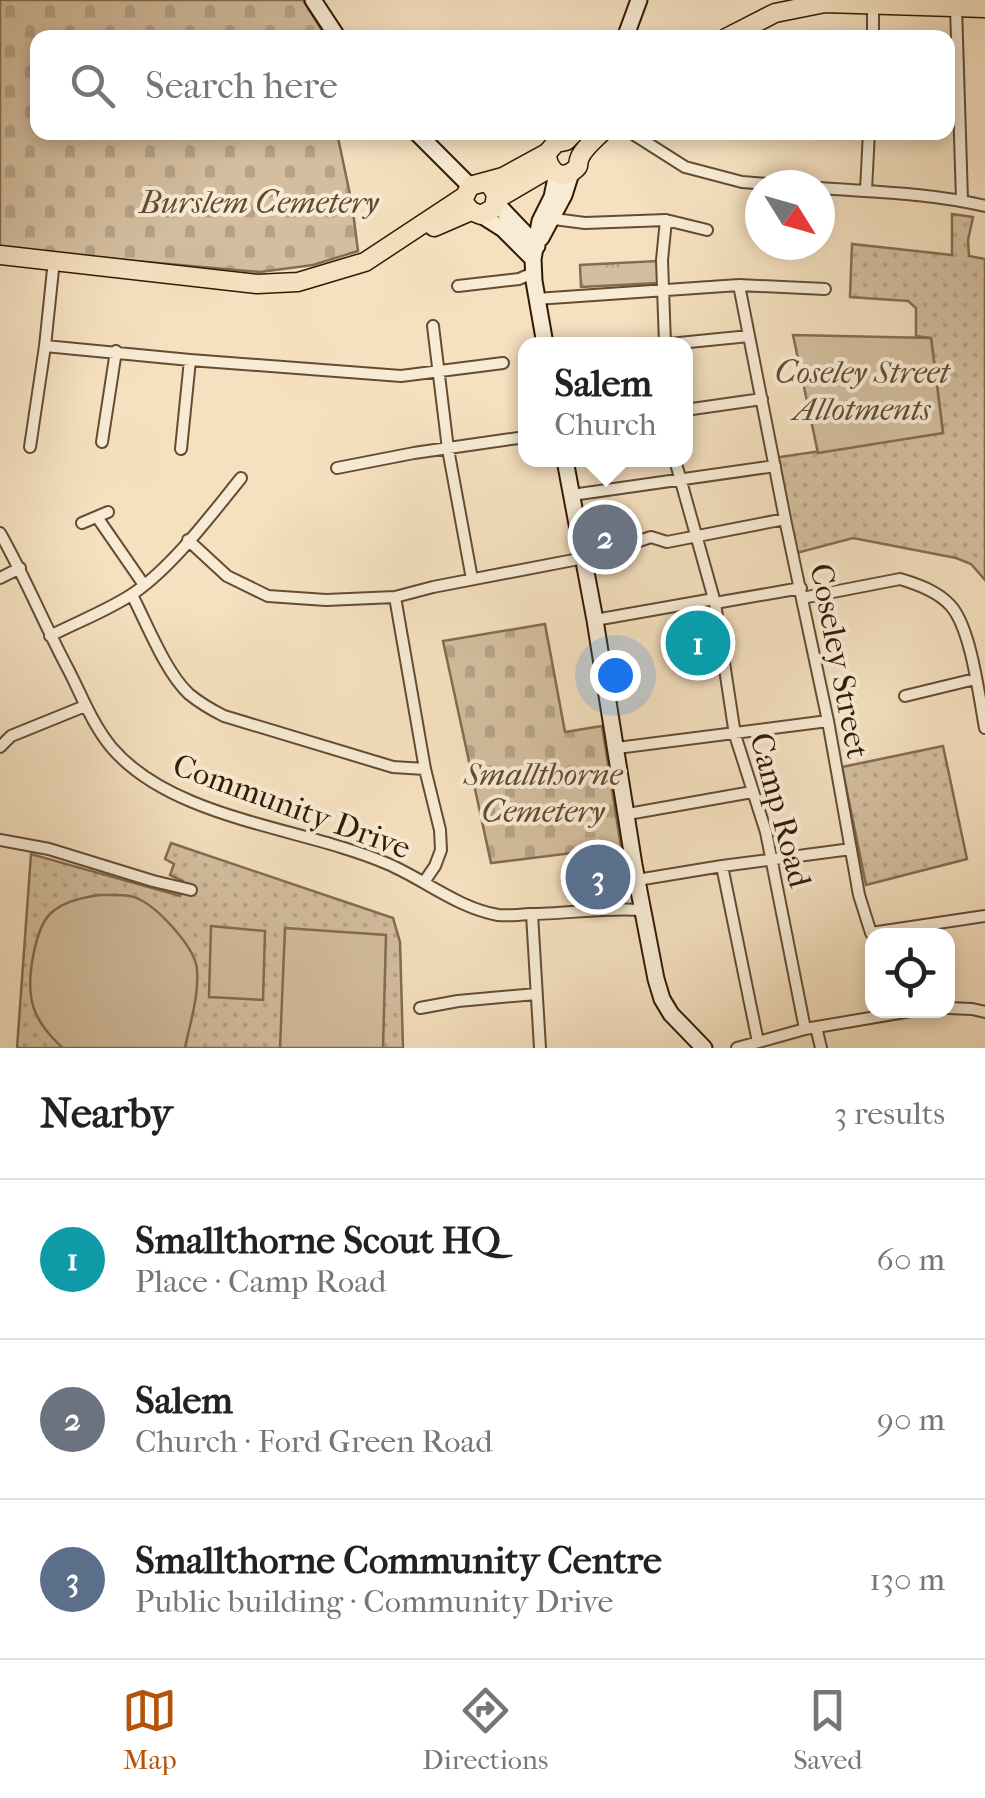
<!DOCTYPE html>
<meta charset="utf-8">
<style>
:root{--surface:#fff;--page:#f6f6f6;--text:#222;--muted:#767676;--line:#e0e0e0;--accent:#b45309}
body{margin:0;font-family:"IM FELL French Canon",serif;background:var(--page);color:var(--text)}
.controls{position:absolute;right:30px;bottom:30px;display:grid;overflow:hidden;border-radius:20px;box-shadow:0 5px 15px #0003}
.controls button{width:90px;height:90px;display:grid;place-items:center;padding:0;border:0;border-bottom:2px solid var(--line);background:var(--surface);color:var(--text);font:50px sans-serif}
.compass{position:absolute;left:745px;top:170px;width:90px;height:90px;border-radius:50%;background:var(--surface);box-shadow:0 5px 15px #0003;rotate:127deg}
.you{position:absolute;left:615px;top:675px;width:35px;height:35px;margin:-25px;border:8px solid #fff;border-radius:50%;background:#1a73e8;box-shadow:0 0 0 15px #1a73e833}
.badge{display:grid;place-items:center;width:65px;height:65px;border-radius:50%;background:var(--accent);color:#fff;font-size:32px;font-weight:700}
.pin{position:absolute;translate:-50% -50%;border:5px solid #fff;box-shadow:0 2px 10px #0006}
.popup{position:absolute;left:518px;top:337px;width:175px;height:130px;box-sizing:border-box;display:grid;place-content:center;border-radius:20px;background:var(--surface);filter:drop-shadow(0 2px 8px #0005);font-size:32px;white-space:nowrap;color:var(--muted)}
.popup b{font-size:38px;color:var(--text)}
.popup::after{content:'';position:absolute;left:50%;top:100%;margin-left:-20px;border:20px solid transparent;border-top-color:var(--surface)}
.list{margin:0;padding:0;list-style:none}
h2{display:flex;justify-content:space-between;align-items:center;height:130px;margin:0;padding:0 40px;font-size:42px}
h2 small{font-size:32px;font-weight:400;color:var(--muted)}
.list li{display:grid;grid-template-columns:65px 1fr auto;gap:30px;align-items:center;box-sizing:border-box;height:160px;padding:0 40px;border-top:2px solid var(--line)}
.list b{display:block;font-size:38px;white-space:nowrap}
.list p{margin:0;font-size:32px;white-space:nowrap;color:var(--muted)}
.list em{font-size:32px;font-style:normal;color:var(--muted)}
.icon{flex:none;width:55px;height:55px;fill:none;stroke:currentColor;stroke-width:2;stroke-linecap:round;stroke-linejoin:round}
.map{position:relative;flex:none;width:985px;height:1048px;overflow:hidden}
.search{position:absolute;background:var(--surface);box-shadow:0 5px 15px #0003;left:30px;right:30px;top:30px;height:110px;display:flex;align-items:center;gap:25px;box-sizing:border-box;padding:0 35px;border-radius:20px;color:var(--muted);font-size:38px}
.sheet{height:610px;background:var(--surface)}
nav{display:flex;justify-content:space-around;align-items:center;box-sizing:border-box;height:140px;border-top:2px solid var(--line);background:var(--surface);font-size:28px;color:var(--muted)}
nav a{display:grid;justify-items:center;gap:5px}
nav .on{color:var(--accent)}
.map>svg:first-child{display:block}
.grass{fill:url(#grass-tufts);stroke:#846c52;stroke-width:2.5}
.cemetery{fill:url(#cemetery-stones);stroke:#846c52;stroke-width:2.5}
.park{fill:url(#park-dots);stroke:#846c52;stroke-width:2.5}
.garden{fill:#d4be9f;stroke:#846c52;stroke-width:2.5}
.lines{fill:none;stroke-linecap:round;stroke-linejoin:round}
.street-casing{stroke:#644c33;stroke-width:14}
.secondary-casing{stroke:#331a04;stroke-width:19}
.primary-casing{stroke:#331a04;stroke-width:21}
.street{stroke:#f8ebd5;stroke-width:10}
.secondary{stroke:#f8ebd5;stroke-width:15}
.primary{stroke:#f5e0bf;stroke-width:18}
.labels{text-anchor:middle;stroke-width:8;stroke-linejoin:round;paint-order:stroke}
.park-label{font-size:32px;font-style:italic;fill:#634b32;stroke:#f8ebd5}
.street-label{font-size:32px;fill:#331a04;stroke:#f8ebd5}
</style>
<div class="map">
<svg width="985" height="1048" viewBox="0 0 985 1048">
<defs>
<pattern id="grass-tufts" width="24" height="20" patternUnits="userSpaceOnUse" patternTransform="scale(2.5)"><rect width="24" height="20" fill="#d4be9f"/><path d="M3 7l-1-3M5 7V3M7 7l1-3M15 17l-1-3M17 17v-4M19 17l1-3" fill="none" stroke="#b6a387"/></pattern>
<pattern id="cemetery-stones" width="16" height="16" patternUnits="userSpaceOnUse" patternTransform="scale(2.5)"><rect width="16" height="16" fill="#d4be9f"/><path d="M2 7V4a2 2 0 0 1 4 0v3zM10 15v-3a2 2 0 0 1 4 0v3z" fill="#b6a387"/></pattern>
<pattern id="park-dots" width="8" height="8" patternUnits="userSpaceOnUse" patternTransform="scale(2.5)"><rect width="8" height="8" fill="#d4be9f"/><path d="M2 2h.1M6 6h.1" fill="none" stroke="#b6a387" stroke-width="1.8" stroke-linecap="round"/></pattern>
</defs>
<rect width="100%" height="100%" fill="#f5e0bf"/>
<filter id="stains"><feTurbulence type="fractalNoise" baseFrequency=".002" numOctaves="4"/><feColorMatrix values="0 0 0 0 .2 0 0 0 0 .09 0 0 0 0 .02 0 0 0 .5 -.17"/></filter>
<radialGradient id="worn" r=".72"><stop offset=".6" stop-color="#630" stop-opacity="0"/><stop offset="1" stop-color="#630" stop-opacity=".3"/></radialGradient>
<path class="grass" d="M657 261 658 283 581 287 580 265Z"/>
<path class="cemetery" d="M0 0H303L326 37 38 38V132L337 133 352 204 358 251 313 265 260 272 0 249Z
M545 624 565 732 602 726 621 847 491 863 443 641Z"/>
<path class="park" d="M952 214 973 217 968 240 969 256 985 259V580L971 564 956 558 853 538 793 554 773 458 943 433 931 338 916 336V308L908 301 850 297 852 244 952 255Z
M943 746 967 859 866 885 842 767Z
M171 843 393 918 400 942 403 1048H17L31 854 180 896 183 881 170 875 174 864 165 859Z"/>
<path class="garden" d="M793 335 931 338 943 433 818 453Z
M100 895C113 895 128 894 139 899 159 909 196 948 197 970 199 996 190 1023 185 1048H63C48 1035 33 1016 31 996 28 975 35 929 50 914 62 902 84 897 100 895Z
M211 926 265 931 263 1000 209 997Z
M285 928 386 935 383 1048H280Z"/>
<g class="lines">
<defs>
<path id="street" d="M956 7 962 200
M873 38V6
M630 132 685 167 742 182 782 185
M820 188C875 192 931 193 985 206
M866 190 869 132
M554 219 585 223 666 220 707 230
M739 285 786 524 828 721 859 895 871 933 985 916
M458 286 519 279 533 273
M536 299 739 285 825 289
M433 326 448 449 472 579
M665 344 662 260 666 220
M669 344 749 336
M45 346 190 360 401 376 503 363
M685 410 762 399
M102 442 116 351
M30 447 45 346 54 260
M181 449 190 360
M675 460 714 599
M337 468 414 453 525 437
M572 495 775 466
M97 517 144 585
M82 523 108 512
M0 533C25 577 44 624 68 669 82 696 92 724 112 748 174 820 303 827 388 864 425 880 458 908 498 915 508 916 519 915 529 914 566 914 605 907 642 910
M188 540 227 576 268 596 326 600 395 597 433 587 584 558
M636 542 651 537 667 542 785 519
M0 578 20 568
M132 595C147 624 166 673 189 694 200 703 212 710 224 716L393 767 425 769
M395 597 425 769 440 830 441 850 435 866 424 882
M802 598 900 579C917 584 937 591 950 605 971 627 979 696 985 728
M715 603 735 735 766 832 805 1029
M595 620 714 599 715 603 801 588
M50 636C77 622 109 610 134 593 173 566 211 515 241 478
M905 696 975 679
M0 747 11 736 85 706
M617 748 828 721
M628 814 752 792
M0 840 49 849 153 881 191 890
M722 866 758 1042
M637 880 722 866 851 849
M532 914 540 1048
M420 1008 458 1001 536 994
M948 1008 972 1009 985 1012
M816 1027 821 1048
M737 1048 805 1029 911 1011"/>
<path id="secondary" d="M313 0 338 38
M625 38 639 0
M416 132 470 186
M496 203 537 246
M481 215 503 229 533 259
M541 238 564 195 571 173
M545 344 534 281 533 259 540 221 552 197 557 173
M565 460 595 620 634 865 656 979 662 999 671 1014 704 1048"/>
<path id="primary" d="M726 38 775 13 825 3 985 8
M547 153C547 167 558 182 573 171 582 164 576 166 580 157 584 148 595 139 602 132
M497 199 550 168
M466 205 471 211 481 215 494 208 496 194 490 185 485 183
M434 227 471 211
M0 255 257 284 298 282 365 262 465 196 470 186 503 177 547 153 556 143 566 141 575 132"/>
</defs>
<use href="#street" class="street-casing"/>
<use href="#secondary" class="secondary-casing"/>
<use href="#primary" class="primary-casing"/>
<use href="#street" class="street"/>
<use href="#secondary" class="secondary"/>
<use href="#primary" class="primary"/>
</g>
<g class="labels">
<g class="park-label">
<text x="259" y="213">Burslem Cemetery</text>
<text x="862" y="383">Coseley Street<tspan x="862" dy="37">Allotments</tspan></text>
<text x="543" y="785">Smallthorne<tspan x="543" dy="37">Cemetery</tspan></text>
</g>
<g class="street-label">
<text transform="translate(840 661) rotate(79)" y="11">Coseley Street</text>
<text transform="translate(292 806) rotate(20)" y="11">Community Drive</text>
<text transform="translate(781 810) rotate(75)" y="11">Camp Road</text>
</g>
</g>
<rect width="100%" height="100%" filter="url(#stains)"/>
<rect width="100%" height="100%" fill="url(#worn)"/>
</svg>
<div class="controls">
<button><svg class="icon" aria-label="locate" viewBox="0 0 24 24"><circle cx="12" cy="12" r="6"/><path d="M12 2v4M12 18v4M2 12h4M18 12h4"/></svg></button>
</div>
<svg class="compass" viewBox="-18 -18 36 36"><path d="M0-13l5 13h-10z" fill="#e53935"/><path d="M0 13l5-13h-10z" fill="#767676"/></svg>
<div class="you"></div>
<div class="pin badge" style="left:698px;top:643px;background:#0f9aa8">1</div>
<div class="pin badge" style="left:605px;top:537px;background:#6b7280">2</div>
<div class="popup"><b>Salem</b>Church</div>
<div class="pin badge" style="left:598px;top:877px;background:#5c6f8a">3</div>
<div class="search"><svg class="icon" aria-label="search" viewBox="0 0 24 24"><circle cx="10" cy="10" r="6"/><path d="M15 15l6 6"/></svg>Search here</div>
</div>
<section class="sheet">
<h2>Nearby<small>3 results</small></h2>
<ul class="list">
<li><span class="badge" style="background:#0f9aa8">1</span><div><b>Smallthorne Scout HQ</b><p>Place · Camp Road</p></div><em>60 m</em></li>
<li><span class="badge" style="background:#6b7280">2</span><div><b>Salem</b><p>Church · Ford Green Road</p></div><em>90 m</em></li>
<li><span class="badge" style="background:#5c6f8a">3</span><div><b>Smallthorne Community Centre</b><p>Public building · Community Drive</p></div><em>130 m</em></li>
</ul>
</section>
<nav>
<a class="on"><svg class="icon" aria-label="map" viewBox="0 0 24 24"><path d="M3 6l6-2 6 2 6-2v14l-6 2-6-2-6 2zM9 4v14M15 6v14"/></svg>Map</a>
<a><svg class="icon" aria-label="directions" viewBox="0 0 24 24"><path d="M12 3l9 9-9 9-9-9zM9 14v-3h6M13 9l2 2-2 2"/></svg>Directions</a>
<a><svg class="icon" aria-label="saved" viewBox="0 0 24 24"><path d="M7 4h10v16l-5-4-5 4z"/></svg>Saved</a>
</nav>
